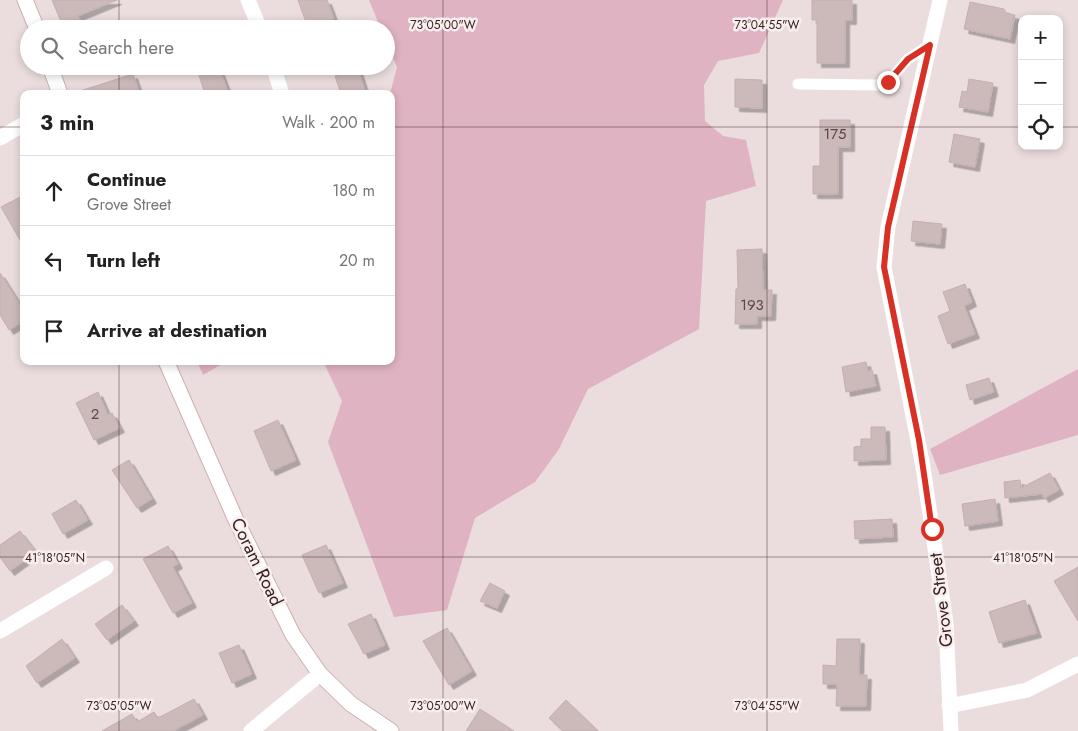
<!DOCTYPE html>
<meta charset="utf-8">
<style>
:root{--surface:#fff;--page:#f2f2f2;--text:#222;--muted:#767676;--line:#e0e0e0}
body{margin:0;font-family:Jost,sans-serif;background:var(--page);color:var(--text)}
.controls{position:absolute;right:15px;top:15px;display:grid;overflow:hidden;border-radius:10px;box-shadow:0 2px 8px #0003}
.controls button{width:45px;height:45px;display:grid;place-items:center;padding:0;border:0;border-bottom:1px solid var(--line);background:var(--surface);color:var(--text);font:25px sans-serif}
.stop{position:absolute;width:15px;height:15px;margin:-11px;border:4px solid #d93025;border-radius:50%;background:#fff}
.stop.end{background:#d93025;border-color:#fff;box-shadow:0 1px 5px #0008}
.list{margin:0;padding:0;list-style:none}
h2{display:flex;justify-content:space-between;align-items:center;height:65px;margin:0;padding:0 20px;font-size:21px}
h2 small{font-size:16px;font-weight:400;color:var(--muted)}
.list li{display:grid;grid-template-columns:32px 1fr auto;gap:15px;align-items:center;box-sizing:border-box;height:70px;padding:0 20px;border-top:1px solid var(--line)}
.list b{display:block;font-size:19px;white-space:nowrap}
.list p{margin:0;font-size:16px;white-space:nowrap;color:var(--muted)}
.list em{font-size:16px;font-style:normal;color:var(--muted)}
.icon{flex:none;width:28px;height:28px;fill:none;stroke:currentColor;stroke-width:2;stroke-linecap:round;stroke-linejoin:round}
.map{position:relative;flex:none;width:1078px;height:731px;overflow:hidden}
.search{position:absolute;background:var(--surface);box-shadow:0 2px 8px #0003;left:20px;top:20px;width:375px;height:55px;display:flex;align-items:center;gap:12px;box-sizing:border-box;padding:0 18px;border-radius:28px;color:var(--muted);font-size:19px}
.panel{position:absolute;background:var(--surface);box-shadow:0 2px 8px #0003;left:20px;top:90px;width:375px;height:275px;border-radius:10px}
.map>svg:first-child{display:block}
.green{fill:#dfb3c2}
.building{fill:#ccb9ba;stroke:#c5afaf;filter:url(#shadow)}
.lines{fill:none;stroke-linecap:round;stroke-linejoin:round}
.secondary-casing{stroke:#ccb0af;stroke-width:17}
.lane{stroke:#fff;stroke-width:11}
.street{stroke:#fff;stroke-width:15}
.secondary{stroke:#fff;stroke-width:15}
.route{stroke:#d93025;stroke-width:6}
.ticks{fill:none;stroke:#3c211d;stroke-width:1;stroke-opacity:0.45}
.labels{text-anchor:middle;stroke-width:5;stroke-linejoin:round;paint-order:stroke}
.number-label{font-size:15px;fill:#604744}
.street-label{font-size:18px;fill:#3c211d;stroke:#f7eeef}
.ticks-label{font-size:12px;text-anchor:middle;fill:#3c211d;stroke:#f7eeef;stroke-width:5;stroke-linejoin:round;paint-order:stroke}
</style>
<div class="map">
<svg width="1078" height="731" viewBox="0 0 1078 731">
<defs>
<filter id="shadow"><feDropShadow dx="4.5" dy="4.5" stdDeviation="0" flood-color="#0004"/></filter>
</defs>
<rect width="100%" height="100%" fill="#ebddde"/>
<path class="green" d="M369 0H783L759 53 718 61 704 85 705 121 723 136 746 140 756 186 706 201 699 329 588 389 559 449 535 482 475 518 447 610 394 617 328 442 342 401 323 361H391L390 94 397 67 386 42V29H381Z
M197 361H227L203 375Z
M1078 369V435L940 475 930 449Z"/>
<path class="building" d="M52 0H117L78 16 81 22 64 29Z
M298 0H327L334 19 308 28Z
M812 0H852V20H845V63H817V20H812Z
M970 2 1004 9 1006 13 1015 15 1010 39 964 29Z
M196 66H218L229 94H205Z
M358 69 366 94H341L335 76Z
M133 74 140 94H81L80 91Z
M735 79 762 80V108L735 107Z
M969 79 993 83 988 112 959 107 962 91 967 92Z
M820 120H850V147H838V194H813V166H820Z
M954 134 980 139 975 167 949 162Z
M24 195V247L1 207Z
M913 221 942 224 940 244 911 241Z
M762 249 763 290H772L771 316H757V324H735L736 289H738L737 250Z
M0 273 24 311V321L9 330 0 315Z
M965 284 972 302 964 306 975 334 948 344 938 316 950 311 943 292Z
M866 362 868 371 872 370 876 386 846 392 842 367Z
M989 378 994 392 970 400 966 385Z
M98 392 108 415 112 413 120 428 94 440 76 403Z
M278 420 296 460 271 471 254 431Z
M871 427H885L886 460 854 461V447L861 446V439H871Z
M129 460 152 499 137 508 112 470Z
M1050 473 1059 490 1044 498 1042 494 1005 498 1004 482 1020 480 1021 488Z
M995 499 998 521 965 526 962 504Z
M76 500 88 520 63 534 52 514Z
M892 519 893 537 855 539 854 521Z
M20 531 36 552 10 571 0 557V545Z
M326 545 343 583 319 593 302 555Z
M168 546 178 564 173 567 192 603 173 613 143 559Z
M1078 567V621L1054 581Z
M490 583 505 591 497 608 480 601Z
M1025 600 1037 633 999 643 989 612Z
M122 605 134 621 107 640 95 624Z
M371 614 385 645 364 654 348 624Z
M447 628 472 671 449 685 423 641Z
M62 639 75 658 37 683 26 666Z
M837 639H860L859 675H867L866 706H836L837 684H823V665L836 666Z
M239 645 252 674 232 683 219 653Z
M194 699 203 715 173 731H102L132 714 137 722 154 712 158 718Z
M566 700 598 731H563L549 718Z
M480 709 514 731H466Z"/>
<g class="lines">
<defs>
<path id="secondary" d="M25 0 37 29
M50 66 60 94
M166 361 235 518 293 635 320 674 351 704 391 731"/>
</defs>
<use href="#secondary" class="secondary-casing"/>
<path class="lane" d="M798 84 878 85 888 82 908 59 930 45"/>
<path class="street" d="M248 0 260 29
M940 0 888 227 884 267 923 467 946 623 951 731
M273 66 282 94
M0 138 24 124
M0 631 106 568
M949 706 1027 690 1078 664
M251 731 320 674"/>
<use href="#secondary" class="secondary"/>
</g>
<g class="lines">
<path class="route" d="M888 82 908 59 930 45 888 227 884 267 919 440 932 529"/>
</g>
<path class="ticks" d="M119 0V29M443 0V731M767 0V731M119 66V94M0 127H24M391 127H1022M1059 127H1078M119 361V731M0 557H1078"/>
<g class="labels">
<g class="number-label">
<text x="835" y="139">175</text>
<text x="752" y="310">193</text>
<text x="95" y="419">2</text>
</g>
<g class="street-label">
<text transform="translate(257 562) rotate(64)" y="6">Coram Road</text>
<text transform="translate(941 600) rotate(-97)" y="6">Grove Street</text>
</g>
</g>
<g class="ticks-label">
<text x="443" y="29">73°05'00"W</text>
<text x="767" y="29">73°04'55"W</text>
<text x="55" y="562">41°18'05"N</text>
<text x="1023" y="562">41°18'05"N</text>
<text x="119" y="710">73°05'05"W</text>
<text x="443" y="710">73°05'00"W</text>
<text x="767" y="710">73°04'55"W</text>
</g>
</svg>
<div class="controls">
<button>+</button>
<button>−</button>
<button><svg class="icon" aria-label="locate" viewBox="0 0 24 24"><circle cx="12" cy="12" r="6"/><path d="M12 2v4M12 18v4M2 12h4M18 12h4"/></svg></button>
</div>
<div class="stop" style="left:932px;top:529px"></div>
<div class="stop end" style="left:888px;top:82px"></div>
<div class="search"><svg class="icon" aria-label="search" viewBox="0 0 24 24"><circle cx="10" cy="10" r="6"/><path d="M15 15l6 6"/></svg>Search here</div>
<section class="panel">
<h2>3 min<small>Walk · 200 m</small></h2>
<ul class="list">
<li><svg class="icon" aria-label="ahead" viewBox="0 0 24 24"><path d="M12 20V5M6 11l6-6 6 6"/></svg><div><b>Continue</b><p>Grove Street</p></div><em>180 m</em></li>
<li><svg class="icon" aria-label="left" viewBox="0 0 24 24"><path d="M17 20v-9H6M10 6l-5 5 5 5"/></svg><div><b>Turn left</b></div><em>20 m</em></li>
<li><svg class="icon" aria-label="arrive" viewBox="0 0 24 24"><path d="M6 21V4h12l-3 4 3 4H6"/></svg><div><b>Arrive at destination</b></div></li>
</ul>
</section>
</div>
